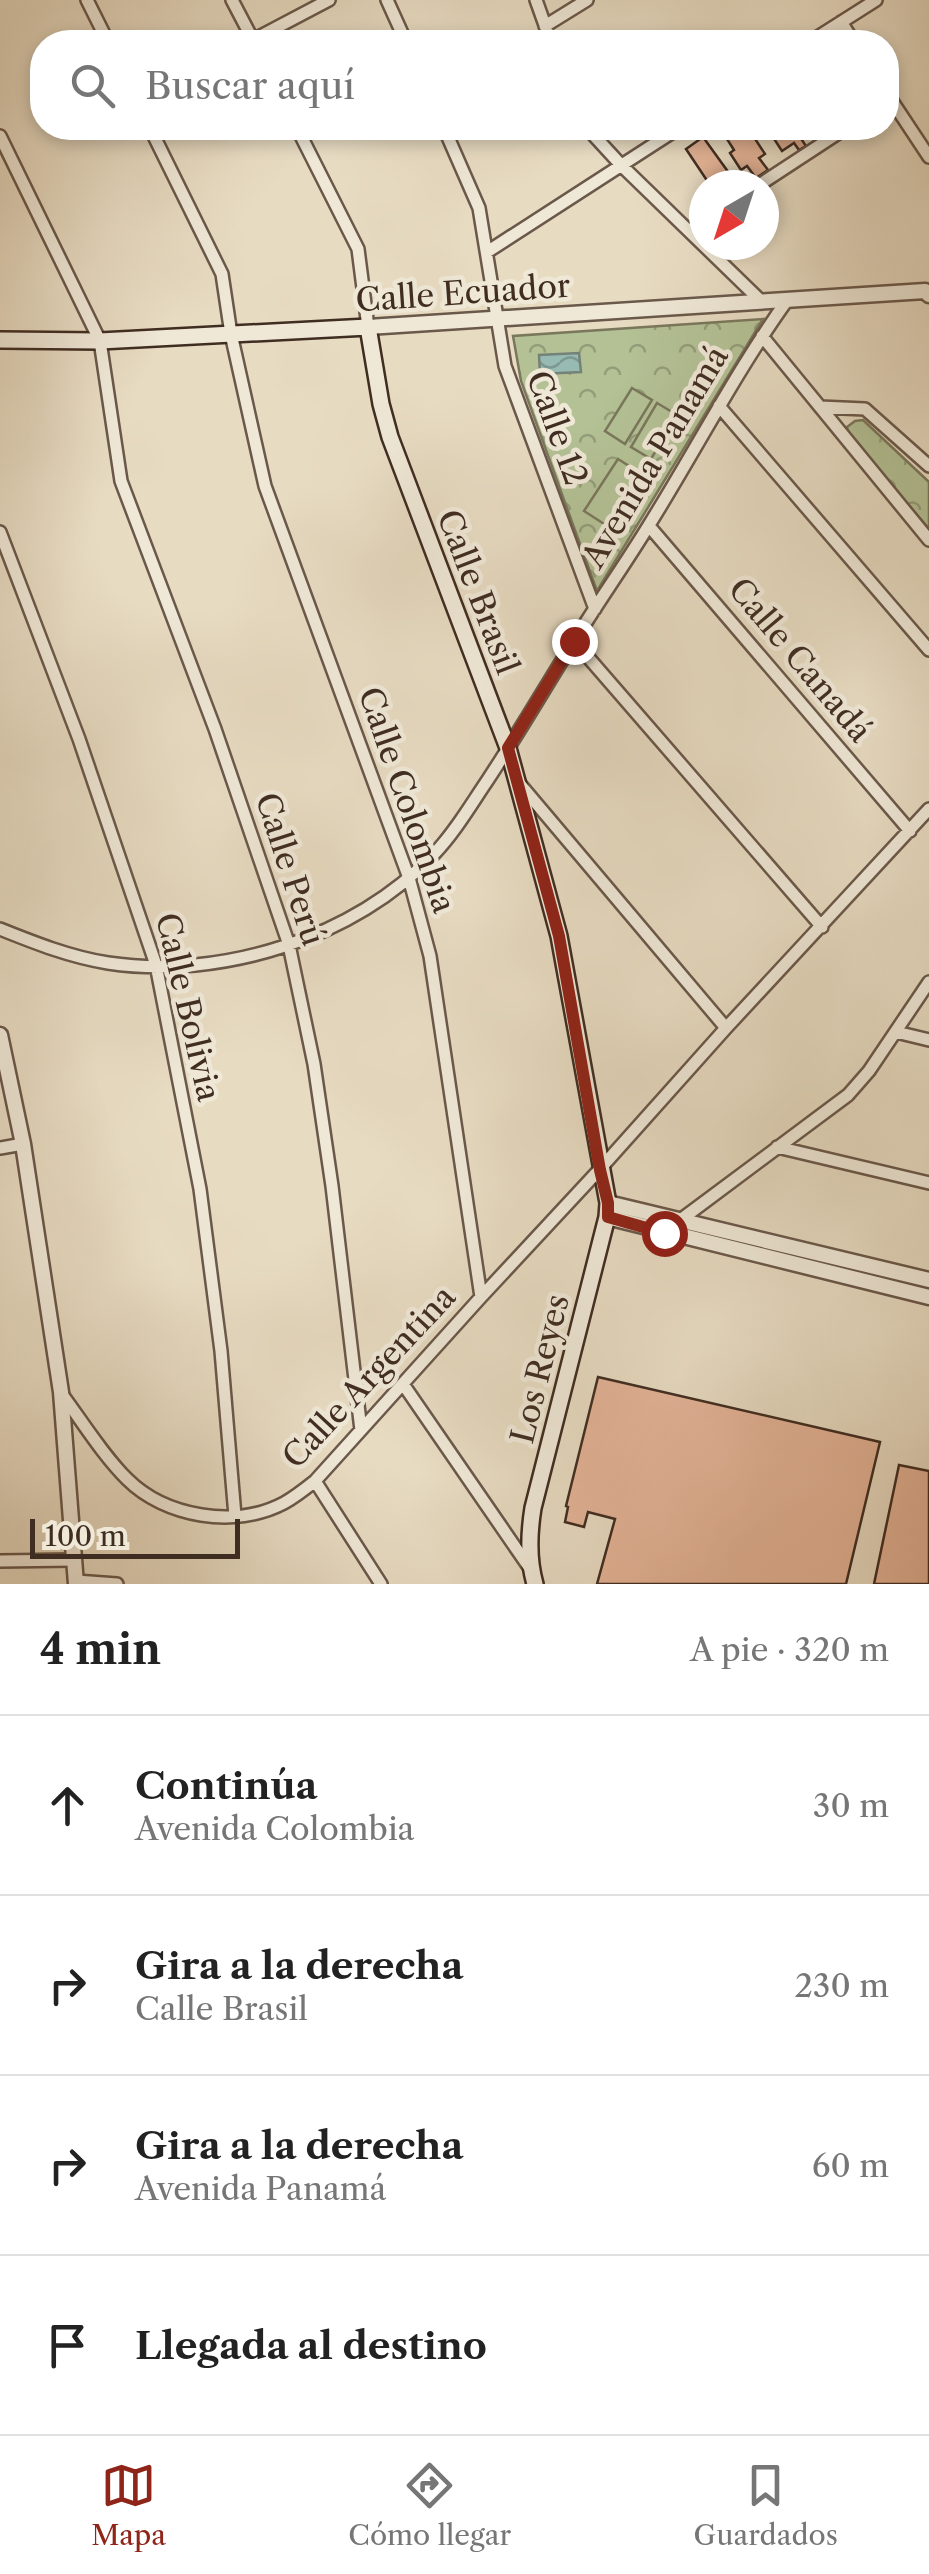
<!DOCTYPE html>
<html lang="es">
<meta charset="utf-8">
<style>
:root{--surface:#fff;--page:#f6f6f6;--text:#222;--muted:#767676;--line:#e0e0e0;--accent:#8f2418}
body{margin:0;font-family:"Libre Caslon Text",serif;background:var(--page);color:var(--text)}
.compass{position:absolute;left:689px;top:170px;width:90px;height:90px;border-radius:50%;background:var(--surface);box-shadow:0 5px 15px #0003;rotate:219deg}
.scale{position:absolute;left:30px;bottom:25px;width:210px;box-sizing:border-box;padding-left:10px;border:5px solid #402d22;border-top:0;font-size:28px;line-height:35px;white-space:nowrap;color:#402d22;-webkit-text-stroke:8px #efe8d7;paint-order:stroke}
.stop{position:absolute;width:30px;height:30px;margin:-22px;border:8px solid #8f2418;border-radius:50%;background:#fff}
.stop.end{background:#8f2418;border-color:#fff;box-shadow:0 2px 10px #0008}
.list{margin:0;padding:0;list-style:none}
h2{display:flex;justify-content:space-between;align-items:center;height:130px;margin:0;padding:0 40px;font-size:42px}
h2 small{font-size:32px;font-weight:400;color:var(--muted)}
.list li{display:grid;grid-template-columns:65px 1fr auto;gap:30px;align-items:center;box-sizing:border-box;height:180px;padding:0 40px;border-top:2px solid var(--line)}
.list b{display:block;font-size:38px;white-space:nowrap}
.list p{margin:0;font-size:32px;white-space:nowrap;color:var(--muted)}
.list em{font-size:32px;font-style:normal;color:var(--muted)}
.icon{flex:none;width:55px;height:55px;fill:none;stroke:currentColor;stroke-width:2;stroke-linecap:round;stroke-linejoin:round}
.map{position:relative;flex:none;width:929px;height:1584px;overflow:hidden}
.search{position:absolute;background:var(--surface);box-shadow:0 5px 15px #0003;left:30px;right:30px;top:30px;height:110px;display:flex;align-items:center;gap:25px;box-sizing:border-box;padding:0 35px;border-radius:40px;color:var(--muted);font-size:38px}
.sheet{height:850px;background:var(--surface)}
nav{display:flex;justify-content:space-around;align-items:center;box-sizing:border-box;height:140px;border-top:2px solid var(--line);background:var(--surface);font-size:28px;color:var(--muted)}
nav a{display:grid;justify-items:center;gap:5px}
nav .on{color:var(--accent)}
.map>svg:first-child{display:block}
.park{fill:url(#park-crowns);stroke:#7a775c;stroke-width:2.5}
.pitch{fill:#b3c195;stroke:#7a775c;stroke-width:2.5}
.water{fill:url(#water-waves);stroke:#748278;stroke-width:2.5}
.building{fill:#e3b397;stroke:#402d22;stroke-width:2.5}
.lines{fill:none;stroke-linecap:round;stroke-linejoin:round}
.minor-casing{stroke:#6a584a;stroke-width:16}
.tertiary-casing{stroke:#6a584a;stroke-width:19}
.secondary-casing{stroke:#402d22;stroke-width:20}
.minor{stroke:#efe8d7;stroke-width:11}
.tertiary{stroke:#efe8d7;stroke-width:14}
.secondary{stroke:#efe8d7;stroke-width:15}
.route{stroke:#8f2418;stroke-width:12}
.labels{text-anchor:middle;stroke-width:9;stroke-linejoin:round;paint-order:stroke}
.street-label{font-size:32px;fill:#402d22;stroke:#efe8d7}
</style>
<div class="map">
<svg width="929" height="1584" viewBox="0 0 929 1584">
<defs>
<pattern id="park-crowns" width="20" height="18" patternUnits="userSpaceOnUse" patternTransform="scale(2.5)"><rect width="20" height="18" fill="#b3c195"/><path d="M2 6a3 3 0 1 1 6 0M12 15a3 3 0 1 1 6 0" fill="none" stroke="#939d79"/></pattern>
<pattern id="water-waves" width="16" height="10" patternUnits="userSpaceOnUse" patternTransform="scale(2.5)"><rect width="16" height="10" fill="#97bbb2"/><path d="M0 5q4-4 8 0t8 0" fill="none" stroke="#7d9890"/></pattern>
</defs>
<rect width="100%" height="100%" fill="#e7dbc2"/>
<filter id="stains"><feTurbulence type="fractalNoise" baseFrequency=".002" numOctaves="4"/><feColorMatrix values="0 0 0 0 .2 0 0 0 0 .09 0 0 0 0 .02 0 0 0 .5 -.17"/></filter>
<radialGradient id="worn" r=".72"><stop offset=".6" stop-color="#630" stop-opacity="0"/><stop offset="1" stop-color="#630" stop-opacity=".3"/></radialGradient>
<path class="park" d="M763 319 597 591 521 381 513 336Z
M863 420 929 482V529L849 436 847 427 855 421Z"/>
<path class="pitch" d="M632 388 652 400 625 444 605 431Z
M657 403 677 415 651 459 631 447Z
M618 459 648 478 615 531 584 511Z"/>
<path class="water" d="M579 353 581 372 540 374 539 355Z"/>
<path class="building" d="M720 128H748L765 154 759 158 768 170 756 178 747 166 741 170 730 153 734 150Z
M767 128H794L806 146 799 150 794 143 782 151Z
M703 137 734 180 726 185H710L686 149Z
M598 1377 880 1442 846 1584H597L615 1519 588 1512 584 1527 565 1522 568 1507 566 1506Z
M899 1465 929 1471V1584H874Z"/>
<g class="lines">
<defs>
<path id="minor" d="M87 0 108 42
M232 0 254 42
M387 0 406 42
M536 0 551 42
M841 22 854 42
M545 26 587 0
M253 40 329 0
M810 42 876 0
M886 92 929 157
M150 128 222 274 231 334 265 486 409 878 430 956 481 1297
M297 128 358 249 368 327
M444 128 479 208 505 366 595 609
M587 128 621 165 761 301
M0 136 100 341 121 481 215 729 289 945 314 1064 332 1186 361 1430
M759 185 846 128
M689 231 704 221
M487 252 679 128
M762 336 929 540
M719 406 929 650
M820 407 865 409 929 466
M649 526 910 831
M0 532 79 739 156 965 200 1189 221 1351 235 1516
M574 641 822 927
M519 783 726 1028
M0 929C35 943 70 957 108 963 221 980 355 938 434 854 455 832 470 806 487 781 516 737 543 691 571 646 596 605 624 566 649 525 696 450 736 371 788 299
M896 1032 929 1040
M777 1147 929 1183
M0 1148 23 1144
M675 1224 848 1095 869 1071 929 982
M403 1384 531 1570
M61 1393C82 1421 102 1454 127 1479 165 1517 235 1529 284 1503 295 1497 305 1489 315 1481L481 1297 600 1169 726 1028 929 809
M315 1481 381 1584
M0 1561 74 1560
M76 1581 117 1584"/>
<path id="tertiary" d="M368 327 925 291 929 295
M0 1035 23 1144 61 1392 76 1584
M608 1203 929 1280
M607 1217 929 1297"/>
<path id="secondary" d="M0 340 100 341 368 327 381 404 390 437 508 748 559 936 608 1203 607 1217 533 1508C529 1533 528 1560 535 1584"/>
</defs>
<use href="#minor" class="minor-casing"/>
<use href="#tertiary" class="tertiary-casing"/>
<use href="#secondary" class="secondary-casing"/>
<use href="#minor" class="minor"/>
<use href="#tertiary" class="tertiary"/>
<use href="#secondary" class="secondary"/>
</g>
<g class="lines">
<path class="route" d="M574 641 508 748 559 936 600 1170 608 1203V1217L664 1233"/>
</g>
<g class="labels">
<g class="street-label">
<text transform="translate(463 293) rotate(-4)" y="11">Calle Ecuador</text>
<text transform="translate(557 428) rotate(70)" y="11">Calle 12</text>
<text transform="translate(655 457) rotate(-59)" y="11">Avenida Panamá</text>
<text transform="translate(478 592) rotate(69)" y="11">Calle Brasil</text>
<text transform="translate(800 660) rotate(50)" y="11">Calle Canadá</text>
<text transform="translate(407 800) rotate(71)" y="11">Calle Colombia</text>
<text transform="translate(290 869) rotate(72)" y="11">Calle Perú</text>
<text transform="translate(188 1007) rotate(77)" y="11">Calle Bolivia</text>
<text transform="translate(540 1369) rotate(-76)" y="11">Los Reyes</text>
<text transform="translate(369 1377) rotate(-47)" y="11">Calle Argentina</text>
</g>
</g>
<rect width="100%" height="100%" filter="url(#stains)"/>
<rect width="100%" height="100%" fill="url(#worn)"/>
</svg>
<svg class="compass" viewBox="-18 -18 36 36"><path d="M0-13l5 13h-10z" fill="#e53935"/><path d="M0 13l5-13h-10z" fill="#767676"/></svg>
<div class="scale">100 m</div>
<div class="stop" style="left:664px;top:1233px"></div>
<div class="stop end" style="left:574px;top:641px"></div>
<div class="search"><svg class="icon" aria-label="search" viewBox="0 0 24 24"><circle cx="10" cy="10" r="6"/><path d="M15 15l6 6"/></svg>Buscar aquí</div>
</div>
<section class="sheet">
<h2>4 min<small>A pie · 320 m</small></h2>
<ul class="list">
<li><svg class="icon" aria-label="ahead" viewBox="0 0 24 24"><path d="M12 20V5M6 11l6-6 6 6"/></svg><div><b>Continúa</b><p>Avenida Colombia</p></div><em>30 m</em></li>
<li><svg class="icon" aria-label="right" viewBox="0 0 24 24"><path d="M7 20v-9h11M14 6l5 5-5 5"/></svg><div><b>Gira a la derecha</b><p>Calle Brasil</p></div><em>230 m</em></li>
<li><svg class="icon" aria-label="right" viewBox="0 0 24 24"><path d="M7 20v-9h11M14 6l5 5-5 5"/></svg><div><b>Gira a la derecha</b><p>Avenida Panamá</p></div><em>60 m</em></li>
<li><svg class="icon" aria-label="arrive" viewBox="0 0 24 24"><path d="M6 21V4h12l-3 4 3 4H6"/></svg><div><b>Llegada al destino</b></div></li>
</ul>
</section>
<nav>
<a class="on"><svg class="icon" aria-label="map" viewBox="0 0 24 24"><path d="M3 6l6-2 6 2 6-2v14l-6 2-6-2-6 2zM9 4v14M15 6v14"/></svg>Mapa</a>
<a><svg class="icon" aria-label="directions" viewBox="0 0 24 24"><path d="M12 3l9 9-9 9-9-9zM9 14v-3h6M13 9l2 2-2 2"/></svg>Cómo llegar</a>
<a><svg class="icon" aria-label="saved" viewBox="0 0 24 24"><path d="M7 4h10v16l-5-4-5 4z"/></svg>Guardados</a>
</nav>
